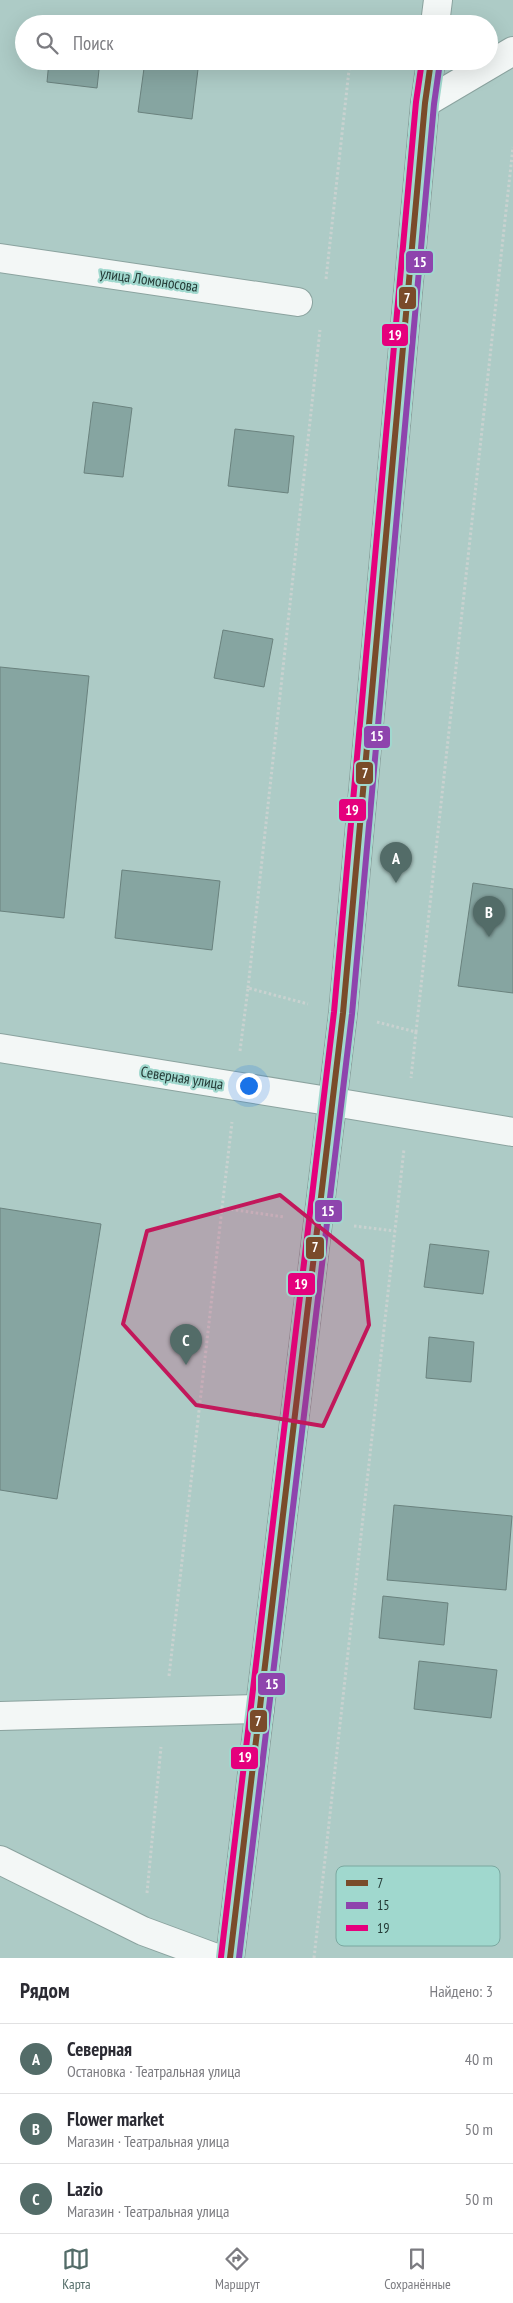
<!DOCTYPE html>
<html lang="ru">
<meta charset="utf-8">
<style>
:root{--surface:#fff;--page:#f7f7f7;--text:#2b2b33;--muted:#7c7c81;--line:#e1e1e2;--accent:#536c68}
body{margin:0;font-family:"PT Sans Narrow",sans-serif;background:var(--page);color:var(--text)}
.you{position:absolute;left:248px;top:1085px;width:18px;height:18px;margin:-12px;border:4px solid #fff;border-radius:50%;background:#1a73e8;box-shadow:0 0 0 8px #1a73e833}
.badge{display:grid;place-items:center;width:32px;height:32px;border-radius:50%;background:var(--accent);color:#fff;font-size:16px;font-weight:700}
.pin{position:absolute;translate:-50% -41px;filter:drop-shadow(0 1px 2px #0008)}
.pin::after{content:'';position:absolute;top:26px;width:18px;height:15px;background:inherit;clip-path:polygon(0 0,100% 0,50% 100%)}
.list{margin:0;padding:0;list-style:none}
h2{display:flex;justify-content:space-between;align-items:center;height:65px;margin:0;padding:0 20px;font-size:21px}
h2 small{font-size:16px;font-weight:400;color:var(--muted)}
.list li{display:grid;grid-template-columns:32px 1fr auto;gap:15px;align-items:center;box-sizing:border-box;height:70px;padding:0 20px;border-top:1px solid var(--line)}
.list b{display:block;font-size:19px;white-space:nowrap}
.list p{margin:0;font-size:16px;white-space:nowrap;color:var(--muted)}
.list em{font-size:16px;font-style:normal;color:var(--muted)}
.icon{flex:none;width:28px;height:28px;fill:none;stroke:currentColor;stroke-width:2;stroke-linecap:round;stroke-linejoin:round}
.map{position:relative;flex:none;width:513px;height:1958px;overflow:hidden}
.search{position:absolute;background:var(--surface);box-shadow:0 5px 20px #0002;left:15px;right:15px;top:15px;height:55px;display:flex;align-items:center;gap:12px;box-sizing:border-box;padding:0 18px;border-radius:28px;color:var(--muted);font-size:19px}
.sheet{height:275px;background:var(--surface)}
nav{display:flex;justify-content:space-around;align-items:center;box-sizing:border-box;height:70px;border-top:1px solid var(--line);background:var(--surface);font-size:14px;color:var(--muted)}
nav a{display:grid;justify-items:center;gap:2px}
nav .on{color:var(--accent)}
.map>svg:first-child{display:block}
.building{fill:#86a5a1;stroke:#6a827e}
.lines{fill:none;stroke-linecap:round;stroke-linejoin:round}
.minor-casing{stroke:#8ba39f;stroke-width:30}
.major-casing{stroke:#8ba39f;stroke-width:30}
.path{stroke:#c9d2d0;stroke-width:3;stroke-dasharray:2.5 2.5;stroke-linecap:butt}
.minor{stroke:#f3f7f6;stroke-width:28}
.major{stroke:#f3f7f6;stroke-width:28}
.bus-1-casing{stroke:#a0d8ce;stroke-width:10}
.bus-2-casing{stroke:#a0d8ce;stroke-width:10}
.bus-3-casing{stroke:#a0d8ce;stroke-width:10}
.bus-1{stroke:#7a4b2a;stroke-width:6}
.bus-2{stroke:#8e44ad;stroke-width:6}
.bus-3{stroke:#e5007d;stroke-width:6}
.marked{fill:#c2185b;fill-opacity:0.2;stroke:#c2185b;stroke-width:4;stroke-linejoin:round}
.labels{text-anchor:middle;stroke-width:4.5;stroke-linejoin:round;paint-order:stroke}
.street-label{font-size:15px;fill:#233935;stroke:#a0d8ce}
.key{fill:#a0d8ce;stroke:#7aa8a0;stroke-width:1}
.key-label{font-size:14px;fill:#233935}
.line-badge{stroke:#a0d8ce;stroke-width:2}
.badge-label{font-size:14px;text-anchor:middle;font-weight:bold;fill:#fff}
</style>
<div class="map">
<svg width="513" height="1958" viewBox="0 0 513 1958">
<rect width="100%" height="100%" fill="#adcbc6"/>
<path class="building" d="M49 61H100L97 88 47 82Z
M145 61H199L192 119 138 112Z
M93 402 132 408 123 477 84 473Z
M235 429 294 436 288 493 228 486Z
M223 630 273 639 264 687 214 678Z
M0 667 89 676 64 918 0 911Z
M122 870 220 881 212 950 115 938Z
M473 883 513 889V993L458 986Z
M0 1208 101 1224 57 1499 0 1490Z
M430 1244 489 1251 483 1294 424 1287Z
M429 1337 474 1342 471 1382 426 1378Z
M394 1505 512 1516 506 1590 387 1580Z
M383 1596 448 1603 444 1645 379 1638Z
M419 1661 497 1670 491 1718 414 1709Z"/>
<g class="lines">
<defs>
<path id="minor" d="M425 103 513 51
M0 258 298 302
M0 1048 334 1102
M0 1716 260 1709
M0 1860 143 1931 216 1958"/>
<path id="major" d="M435 24 438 0
M334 1102 513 1132
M230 1958 343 1013 425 103 431 61"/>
</defs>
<use href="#minor" class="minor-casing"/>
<use href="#major" class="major-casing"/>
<path class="path" d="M326 279 350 61
M248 988 320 330
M377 1022 416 1032 411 1078
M416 1032 513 147
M240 1051 248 988 308 1004
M222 1208 232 1122
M354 1226 395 1231
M169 1676 222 1208 284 1217
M147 1893 161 1747
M314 1958 404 1149"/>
<use href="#minor" class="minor"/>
<use href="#major" class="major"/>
<defs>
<path id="bus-1" d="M230 1958 343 1013 425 103 431 61"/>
<path id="bus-2" d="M239 1958 352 1014 434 104 440 62"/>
<path id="bus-3" d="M221 1957 334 1012 416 102 422 61"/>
</defs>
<use href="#bus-1" class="bus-1-casing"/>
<use href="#bus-2" class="bus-2-casing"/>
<use href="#bus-3" class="bus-3-casing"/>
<use href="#bus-1" class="bus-1"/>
<use href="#bus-2" class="bus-2"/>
<use href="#bus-3" class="bus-3"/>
</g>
<path class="marked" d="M280 1195 362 1261 369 1325 323 1426 196 1405 123 1324 147 1231Z"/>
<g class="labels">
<g class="street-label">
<text transform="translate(149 280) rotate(8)" y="5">улица Ломоносова</text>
<text transform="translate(182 1078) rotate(9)" y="5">Северная улица</text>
</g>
</g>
<rect x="336" y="1866" width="164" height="80" rx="8" class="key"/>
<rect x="346" y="1880" width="22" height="6" fill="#7a4b2a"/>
<rect x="346" y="1902" width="22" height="7" fill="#8e44ad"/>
<rect x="346" y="1925" width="22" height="6" fill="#e5007d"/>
<g class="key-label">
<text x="377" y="1888">7</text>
<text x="377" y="1910">15</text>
<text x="377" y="1933">19</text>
</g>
<g class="line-badge">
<rect x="405" y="250" width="29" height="24" rx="5" fill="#8e44ad"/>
<rect x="398" y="286" width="19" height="24" rx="5" fill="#7a4b2a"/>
<rect x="381" y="323" width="28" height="24" rx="5" fill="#e5007d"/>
<rect x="363" y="725" width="28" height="24" rx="5" fill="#8e44ad"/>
<rect x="355" y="761" width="19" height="24" rx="5" fill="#7a4b2a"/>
<rect x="338" y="798" width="29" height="24" rx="5" fill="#e5007d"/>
<rect x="314" y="1199" width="29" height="24" rx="5" fill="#8e44ad"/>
<rect x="305" y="1236" width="20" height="24" rx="5" fill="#7a4b2a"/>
<rect x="287" y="1272" width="29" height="24" rx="5" fill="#e5007d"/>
<rect x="257" y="1672" width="29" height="24" rx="5" fill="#8e44ad"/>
<rect x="249" y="1709" width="19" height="24" rx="5" fill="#7a4b2a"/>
<rect x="230" y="1746" width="29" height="24" rx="5" fill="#e5007d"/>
</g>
<g class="badge-label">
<text x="420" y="267">15</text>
<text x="407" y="303">7</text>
<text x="395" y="340">19</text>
<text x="377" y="741">15</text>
<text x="365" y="778">7</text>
<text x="352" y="815">19</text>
<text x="328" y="1216">15</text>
<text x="315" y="1252">7</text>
<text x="301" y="1289">19</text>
<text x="272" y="1689">15</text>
<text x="258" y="1726">7</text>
<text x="245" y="1762">19</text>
</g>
</svg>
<div class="you"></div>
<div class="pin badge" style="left:396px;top:883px">A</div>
<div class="pin badge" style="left:489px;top:937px">B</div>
<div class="pin badge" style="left:186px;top:1365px">C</div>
<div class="search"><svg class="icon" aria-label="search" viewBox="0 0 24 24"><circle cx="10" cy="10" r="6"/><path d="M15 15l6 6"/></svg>Поиск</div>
</div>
<section class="sheet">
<h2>Рядом<small>Найдено: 3</small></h2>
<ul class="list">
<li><span class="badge">A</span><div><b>Северная</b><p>Остановка · Театральная улица</p></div><em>40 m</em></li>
<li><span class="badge">B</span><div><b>Flower market</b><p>Магазин · Театральная улица</p></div><em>50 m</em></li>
<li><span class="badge">C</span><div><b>Lazio</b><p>Магазин · Театральная улица</p></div><em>50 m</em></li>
</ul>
</section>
<nav>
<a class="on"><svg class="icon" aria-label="map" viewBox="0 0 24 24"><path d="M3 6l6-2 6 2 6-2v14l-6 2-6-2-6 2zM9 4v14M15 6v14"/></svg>Карта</a>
<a><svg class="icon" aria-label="directions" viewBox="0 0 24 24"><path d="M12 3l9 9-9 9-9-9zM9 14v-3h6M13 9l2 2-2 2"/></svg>Маршрут</a>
<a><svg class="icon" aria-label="saved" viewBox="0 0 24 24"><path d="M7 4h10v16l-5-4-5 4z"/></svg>Сохранённые</a>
</nav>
